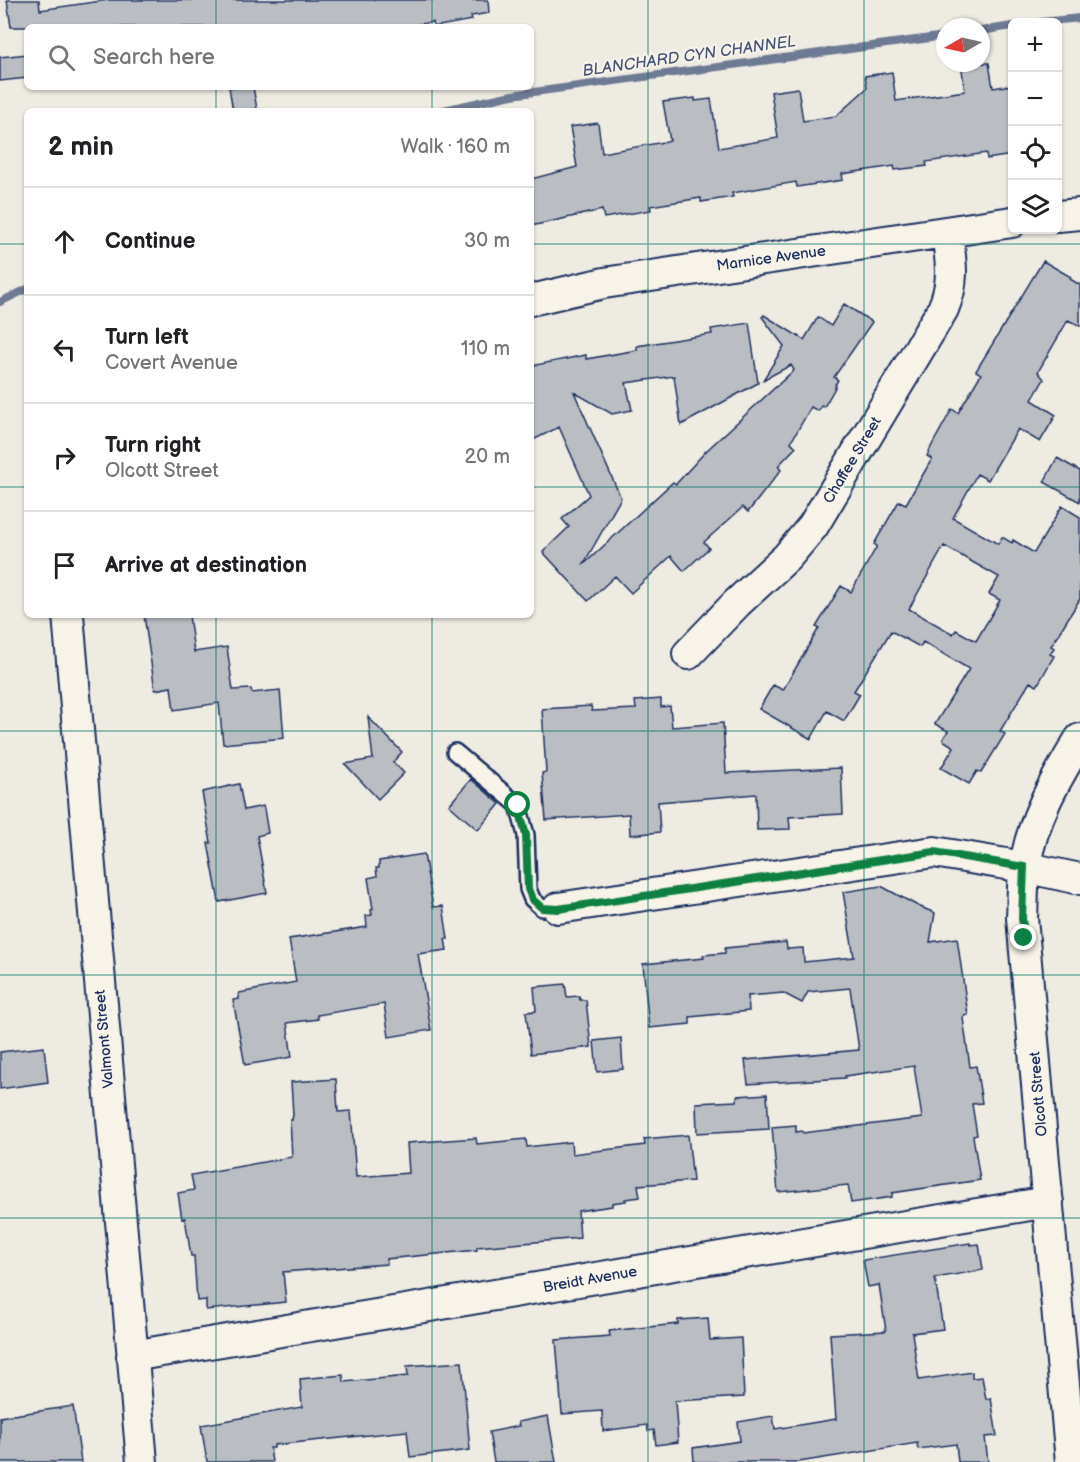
<!DOCTYPE html>
<meta charset="utf-8">
<style>
:root{--surface:#fff;--page:#f6f6f6;--text:#202124;--muted:#757577;--line:#e0e0e0}
body{margin:0;font-family:"Balsamiq Sans",sans-serif;background:var(--page);color:var(--text)}
.controls{position:absolute;right:18px;top:18px;display:grid;overflow:hidden;border-radius:9px;box-shadow:0 2px 4px #0004}
.controls button{width:54px;height:54px;display:grid;place-items:center;padding:0;border:0;border-bottom:2px solid var(--line);background:var(--surface);color:var(--text);font:30px sans-serif}
.compass{position:absolute;left:936px;top:18px;width:54px;height:54px;border-radius:50%;background:var(--surface);box-shadow:0 2px 4px #0004;rotate:261deg}
.stop{position:absolute;width:18px;height:18px;margin:-14px;border:4px solid #0b8043;border-radius:50%;background:#fff}
.stop.end{background:#0b8043;border-color:#fff;box-shadow:0 2px 6px #0008}
.list{margin:0;padding:0;list-style:none}
h2{display:flex;justify-content:space-between;align-items:center;height:78px;margin:0;padding:0 24px;font-size:26px}
h2 small{font-size:20px;font-weight:400;color:var(--muted)}
.list li{display:grid;grid-template-columns:39px 1fr auto;gap:18px;align-items:center;box-sizing:border-box;height:108px;padding:0 24px;border-top:2px solid var(--line)}
.list b{display:block;font-size:22px;white-space:nowrap}
.list p{margin:0;font-size:20px;white-space:nowrap;color:var(--muted)}
.list em{font-size:20px;font-style:normal;color:var(--muted)}
.icon{flex:none;width:33px;height:33px;fill:none;stroke:currentColor;stroke-width:2;stroke-linecap:round;stroke-linejoin:round}
.map{position:relative;flex:none;width:1080px;height:1462px;overflow:hidden}
.search{position:absolute;background:var(--surface);box-shadow:0 2px 4px #0004;left:24px;top:24px;width:510px;height:66px;display:flex;align-items:center;gap:15px;box-sizing:border-box;padding:0 21px;border-radius:9px;color:var(--muted);font-size:22px}
.panel{position:absolute;background:var(--surface);box-shadow:0 2px 4px #0004;left:24px;top:108px;width:510px;height:510px;border-radius:9px}
.map>svg:first-child{display:block}
.lines{fill:none;stroke-linecap:round;stroke-linejoin:round}
.stream{stroke:#6e7992;stroke-width:8}
.building{fill:#babdc2;stroke:#1b2f5e;stroke-width:1.5;fill-rule:evenodd}
.lane-casing{stroke:#1b2f5e;stroke-width:20}
.street-casing{stroke:#1b2f5e;stroke-width:34}
.lane{stroke:#f7f3e8;stroke-width:15}
.street{stroke:#f7f3e8;stroke-width:30}
.route{stroke:#0b8043;stroke-width:8}
.grid{fill:none;stroke:#0f766e;stroke-width:1.5;stroke-opacity:0.55}
.labels{text-anchor:middle;stroke-width:4.5;stroke-linejoin:round;paint-order:stroke}
.street-label{font-size:15px;fill:#1b2f5e;stroke:#f7f3e8}
.water-label{font-size:16px;font-style:italic;fill:#455478;stroke:#f7f3e8}
</style>
<div class="map">
<svg width="1080" height="1462" viewBox="0 0 1080 1462">
<rect width="100%" height="100%" fill="#eeebe2"/>
<filter id="ink" filterUnits="userSpaceOnUse"><feTurbulence type="fractalNoise" baseFrequency=".0167" numOctaves="2"/><feDisplacementMap in="SourceGraphic" scale="12" xChannelSelector="R" yChannelSelector="G"/><feConvolveMatrix kernelMatrix="1 2 1 2 8 2 1 2 1" color-interpolation-filters="sRGB"/></filter>
<g filter="url(#ink)">
<g class="lines">
<path class="stream" d="M1041 22 1080 18
M981 31 1012 26
M439 111 512 95 945 36
M0 302 27 289"/>
</g>
<path class="building" d="M7 0H39L40 10 108 0H488L489 13 471 16 472 20 434 27 433 22 401 27H11Z
M27 54V78L0 81V57Z
M961 63H989L993 88 1012 85V155L987 159 986 153 926 162 927 166 895 170 894 166 842 174 843 180 797 187 796 182 732 193 733 197 701 202V198L650 206 651 210 604 218 602 210 531 226V179L577 167 570 127 598 123 602 153 670 141 663 102 695 98V101L711 99 719 148 778 138 771 92 798 88 803 121 836 116 867 88 865 76 892 72 896 101 965 91Z
M229 87H253L257 109 233 111Z
M1043 261 1071 277 1070 279 1080 285V326L1068 320 1038 372 1044 379 1032 400 1056 415 1040 442 1018 429 988 480 977 474 953 518 998 544 1002 537 1012 543 1013 540 1034 553 1062 506 1080 517V599L1051 646 1054 648 1050 654 1054 656 1037 686 1030 682 1000 731 1005 734 981 773 977 771 969 784 941 768 954 747 943 740 948 731 935 724 969 669 923 642 920 647 891 631 854 691 860 694 844 721 827 711 811 739 759 709 773 685 783 690 819 628 816 627 841 586 851 592 877 546 874 544 899 501 906 504 932 459 927 456 932 445 952 409 958 413 981 374 976 371ZM944 546 999 577 989 594 1000 600 976 641 956 630 953 634 909 609Z
M844 304 872 322 834 377 838 380 835 385 836 386 824 407 822 405 818 411 811 407 791 442 796 447 778 466 781 470 748 512 743 507 704 542 709 548 684 571 671 556 631 593 615 576 588 601 543 552 569 527 562 519 589 495 559 427 531 441V366L586 355V359L637 350V346L712 334 711 329 749 323 758 383 681 425 674 376 626 383 632 410 612 414 574 392 621 498 583 565 673 482 676 484 706 451 794 370 791 365 763 380 784 346 762 317 764 315 804 340 818 317 831 326Z
M1057 458 1080 471V502L1044 482Z
M144 615H189L194 652 227 647 233 690 251 689 252 693 280 690 284 738 223 744 219 703 174 710 171 687 155 690Z
M661 699V707L670 706 672 727 723 723 726 773 841 768 843 814 789 817 790 829 757 830 756 794 658 802 660 832 630 835 629 814 546 820 542 773 546 772 542 709 591 706 592 711 636 709 635 701Z
M368 717 402 752 393 762 404 773 378 799 345 764 373 759Z
M471 779 500 804 478 830 449 805Z
M239 784 244 810 263 806 264 809 268 833 257 836 267 893 219 902 208 843H211L202 792Z
M424 854 433 907 443 906 448 939H445L447 950 418 954 431 1030 389 1037 384 1004 317 1015 318 1019 287 1023 292 1057 245 1065 233 1000 239 999V993L296 982 289 939 367 927 366 916 372 915 371 910 373 909 368 878 377 876 376 868H379V861Z
M881 886 918 906 935 913 930 942 957 938 968 1015 964 1016 963 1018 970 1067 976 1066 982 1103 972 1104 977 1135 973 1136 980 1180 892 1193V1197L851 1203 848 1185 778 1192 772 1127 796 1125V1132L802 1131 803 1133 922 1118 914 1066 845 1076V1078L748 1084 745 1060 859 1050 850 988 808 992 802 1003 783 993 748 996 749 1011 690 1017V1024L649 1028 643 964 704 958 703 955 725 953V948L786 942 787 949 803 948 804 962 854 957 843 892Z
M565 984 567 997 579 996 580 1000H586L591 1047 531 1054 526 1012 536 1011 534 987Z
M621 1038 623 1069 597 1072 594 1041Z
M44 1047 48 1082 0 1089V1052Z
M336 1079 338 1112 351 1111 356 1177 409 1173 407 1143 476 1138 477 1144 526 1139 527 1147 571 1142 572 1154 645 1145 644 1139 688 1135 693 1181 638 1185 640 1197 625 1199 626 1201 612 1203V1206L578 1211 580 1238 477 1247V1250L386 1259 387 1264 283 1272 286 1302 206 1310V1300L197 1301 194 1256H191L185 1218 182 1219 178 1193 194 1190 191 1175 292 1157 290 1120H292L293 1115 291 1082Z
M767 1094 769 1129 697 1133 696 1103 737 1101V1096Z
M970 1243 971 1245 979 1244 983 1270 935 1278 943 1329 912 1333 919 1380 972 1372V1378L982 1377 986 1399 991 1398 997 1436 985 1437 988 1462H958L956 1444 918 1449 917 1443 799 1462H694L693 1448 740 1441 738 1422 773 1416 775 1429 836 1419 830 1334 886 1331 879 1285 868 1287 863 1260Z
M708 1318 710 1340 741 1338 744 1397 675 1401 678 1442 656 1445 654 1430 648 1431 647 1425 603 1431 602 1411 562 1414 556 1340 610 1336 609 1331 678 1324V1320Z
M462 1362 470 1450 410 1457 407 1431 274 1445V1448H270L272 1462H207L201 1425 302 1407 300 1379 343 1375 344 1382 408 1376 407 1366Z
M73 1406 81 1462H0V1417Z
M548 1416 556 1462H494L489 1432 519 1426 518 1422Z"/>
<g class="lines">
<defs>
<path id="lane" d="M455 752 518 805 526 835 528 889 532 899 542 908H558"/>
<path id="street" d="M1058 216 1080 214
M531 300 604 283 1012 222
M68 615 142 1462
M688 654 737 603 787 557 813 526 943 309C955 281 951 262 947 232
M558 908 934 852 1024 867 1080 879
M132 1356 1048 1202
M1071 1462 1022 918C1023 901 1022 883 1025 866 1032 819 1056 779 1080 739"/>
</defs>
<use href="#lane" class="lane-casing"/>
<use href="#street" class="street-casing"/>
<use href="#lane" class="lane"/>
<use href="#street" class="street"/>
</g>
</g>
<g class="lines" filter="url(#ink)">
<path class="route" d="M518 805 526 835 528 889 532 899 542 908 558 909 934 852 1024 867 1022 918 1024 938"/>
</g>
<path class="grid" d="M216 0V27M432 0V27M648 0V1462M864 0V1462M216 87V111M432 87V111M0 244H27M531 244H1080M0 487H27M531 487H1080M216 615V1462M432 615V1462M0 731H1080M0 975H1080M0 1218H1080"/>
<g class="labels">
<g class="street-label">
<text transform="translate(771 258) rotate(-8)" y="5">Marnice Avenue</text>
<text transform="translate(852 460) rotate(-59)" y="5">Chaffee Street</text>
<text transform="translate(104 1039) rotate(-95)" y="5">Valmont Street</text>
<text transform="translate(1038 1094) rotate(-95)" y="5">Olcott Street</text>
<text transform="translate(590 1279) rotate(-10)" y="5">Breidt Avenue</text>
</g>
<g class="water-label">
<text transform="translate(689 55) rotate(-8)" y="6">BLANCHARD CYN CHANNEL</text>
</g>
</g>
</svg>
<div class="controls">
<button>+</button>
<button>−</button>
<button><svg class="icon" aria-label="locate" viewBox="0 0 24 24"><circle cx="12" cy="12" r="6"/><path d="M12 2v4M12 18v4M2 12h4M18 12h4"/></svg></button>
<button><svg class="icon" aria-label="layers" viewBox="0 0 24 24"><path d="M12 4l9 5-9 5-9-5zM3 14l9 5 9-5"/></svg></button>
</div>
<svg class="compass" viewBox="-18 -18 36 36"><path d="M0-13l5 13h-10z" fill="#e53935"/><path d="M0 13l5-13h-10z" fill="#757577"/></svg>
<div class="stop" style="left:518px;top:805px"></div>
<div class="stop end" style="left:1024px;top:938px"></div>
<div class="search"><svg class="icon" aria-label="search" viewBox="0 0 24 24"><circle cx="10" cy="10" r="6"/><path d="M15 15l6 6"/></svg>Search here</div>
<section class="panel">
<h2>2 min<small>Walk · 160 m</small></h2>
<ul class="list">
<li><svg class="icon" aria-label="ahead" viewBox="0 0 24 24"><path d="M12 20V5M6 11l6-6 6 6"/></svg><div><b>Continue</b></div><em>30 m</em></li>
<li><svg class="icon" aria-label="left" viewBox="0 0 24 24"><path d="M17 20v-9H6M10 6l-5 5 5 5"/></svg><div><b>Turn left</b><p>Covert Avenue</p></div><em>110 m</em></li>
<li><svg class="icon" aria-label="right" viewBox="0 0 24 24"><path d="M7 20v-9h11M14 6l5 5-5 5"/></svg><div><b>Turn right</b><p>Olcott Street</p></div><em>20 m</em></li>
<li><svg class="icon" aria-label="arrive" viewBox="0 0 24 24"><path d="M6 21V4h12l-3 4 3 4H6"/></svg><div><b>Arrive at destination</b></div></li>
</ul>
</section>
</div>
